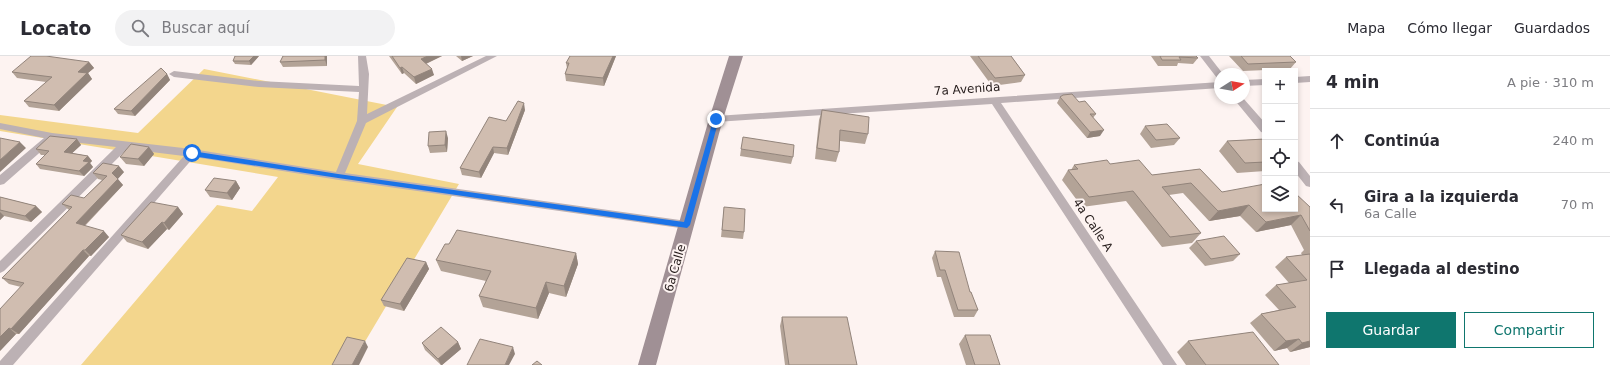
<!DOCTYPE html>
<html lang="es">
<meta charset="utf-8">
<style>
:root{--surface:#fff;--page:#f2f2f3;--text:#2b2b33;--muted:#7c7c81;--line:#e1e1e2;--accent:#0f766e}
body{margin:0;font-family:"DejaVu Sans",sans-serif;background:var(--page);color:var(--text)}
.controls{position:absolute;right:12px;top:12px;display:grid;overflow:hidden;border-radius:0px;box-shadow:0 2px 6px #0003}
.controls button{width:36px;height:36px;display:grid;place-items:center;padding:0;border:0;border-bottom:1px solid var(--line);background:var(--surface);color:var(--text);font:20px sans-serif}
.compass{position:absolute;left:1214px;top:12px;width:36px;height:36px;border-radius:50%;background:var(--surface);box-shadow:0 2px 6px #0003;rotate:79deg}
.stop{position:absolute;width:12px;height:12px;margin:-9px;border:3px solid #1a73e8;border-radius:50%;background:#fff}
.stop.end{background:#1a73e8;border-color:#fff;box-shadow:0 1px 4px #0008}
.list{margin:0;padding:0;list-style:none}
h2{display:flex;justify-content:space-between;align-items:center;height:52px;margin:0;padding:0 16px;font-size:17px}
h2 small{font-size:13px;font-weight:400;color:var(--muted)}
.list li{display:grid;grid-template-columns:26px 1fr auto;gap:12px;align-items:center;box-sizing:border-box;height:64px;padding:0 16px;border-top:1px solid var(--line)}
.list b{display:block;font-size:15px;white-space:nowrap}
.list p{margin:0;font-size:13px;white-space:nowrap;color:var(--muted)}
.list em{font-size:13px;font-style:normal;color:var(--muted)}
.actions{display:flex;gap:8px;padding:12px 16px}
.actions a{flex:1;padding:9px 0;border:1px solid var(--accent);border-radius:0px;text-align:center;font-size:14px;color:var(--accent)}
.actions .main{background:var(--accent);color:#fff}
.icon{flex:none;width:22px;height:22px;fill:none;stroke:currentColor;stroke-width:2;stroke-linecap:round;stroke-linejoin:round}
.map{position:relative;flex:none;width:1310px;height:309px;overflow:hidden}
header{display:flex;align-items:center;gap:24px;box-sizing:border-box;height:56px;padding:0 20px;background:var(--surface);border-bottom:1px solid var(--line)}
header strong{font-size:19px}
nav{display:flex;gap:22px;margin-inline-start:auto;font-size:14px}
.search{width:280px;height:36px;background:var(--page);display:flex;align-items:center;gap:10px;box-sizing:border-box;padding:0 14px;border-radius:22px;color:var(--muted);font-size:15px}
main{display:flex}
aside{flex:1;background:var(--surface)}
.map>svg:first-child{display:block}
.green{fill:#f3d68d}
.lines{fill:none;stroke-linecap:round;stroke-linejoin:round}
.street{fill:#bcb1b4;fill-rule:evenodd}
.secondary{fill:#a09095;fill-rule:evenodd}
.wall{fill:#b3a397}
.shaded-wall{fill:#92847b}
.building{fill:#d0bdb0;stroke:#92847b}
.route{fill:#1a73e8}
.labels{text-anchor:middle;stroke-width:4;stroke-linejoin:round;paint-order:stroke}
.street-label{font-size:12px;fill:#261d1c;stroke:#fdf3f1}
</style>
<header>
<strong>Locato</strong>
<div class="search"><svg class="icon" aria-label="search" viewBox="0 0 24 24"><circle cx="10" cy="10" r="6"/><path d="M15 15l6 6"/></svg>Buscar aquí</div>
<nav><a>Mapa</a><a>Cómo llegar</a><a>Guardados</a></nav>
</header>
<main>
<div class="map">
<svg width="1310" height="309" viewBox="0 0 1310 309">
<rect width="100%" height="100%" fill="#fdf3f1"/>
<path class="green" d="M204 13 397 51 358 108 459 128 351 309H81L217 149 252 155 278 121 0 75V59L138 77Z"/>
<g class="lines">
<path class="street" d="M358 0H366L369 18 367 58 486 0H497L366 67 345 117 687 165 691 166 693 169 691 172 687 173 339 124 194 101 13 309H0V305L184 100 127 93 4 215 0 217V205L116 91 54 84 4 128 0 129V119L44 82 0 73V67L52 77 192 93 336 116 357 65 359 36 259 31 174 21 169 18 174 15 259 25 359 30Z
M1200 0H1209L1223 18H1220V23L1217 22Z
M1310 20V26L1295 27V21Z
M1265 23V29L1244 30V24Z
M1220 26V32L1001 47 1177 309H1163L992 48 716 66 711 63 716 60Z
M1233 42H1243L1265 67V77L1261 76Z
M1295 105 1299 106 1310 120V131L1306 130 1295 116Z"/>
<path class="secondary" d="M729 0H743L723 63 656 309H638L709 63Z"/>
</g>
<path class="wall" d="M259 0 251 9 235 8 233 5Z
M283 0H327V10L283 11 280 6Z
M389 0H442L426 8 434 19 416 28 404 17 402 18Z
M456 0H473L462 5Z
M570 0H616L604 30 566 25 565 18 567 12 566 7Z
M970 0H1011L1025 19 1021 26 992 30Z
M1151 0H1196L1198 2 1193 8 1178 7 1177 10H1158Z
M1229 0H1290L1296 6 1290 13 1243 15Z
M89 6 94 12 88 17 92 23 59 55 29 51 24 45 46 26 17 22 12 16Z
M167 18 170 24 135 60 118 58 114 53Z
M1060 41 1079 46 1096 58 1093 62 1100 80 1087 82 1057 47Z
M525 54 508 99 494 97 481 122 462 119 460 112 506 65Z
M822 54 868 78 865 88 840 85 839 96 836 106 815 103 819 64Z
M1145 70 1180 82 1174 89 1151 92 1140 78Z
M448 82 447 96 430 97 428 90Z
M77 83 81 89 72 97 88 100 92 105 90 107 93 111 84 120 40 113 36 108 45 99H41L36 93Z
M1265 83V115L1237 117 1219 95 1227 85Z
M149 91 154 98 144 110 126 108 120 101Z
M741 93 793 101 791 108 740 100Z
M1110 108 1152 119 1200 113 1222 136 1310 151V291L1290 296 1287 292 1274 295 1250 267 1261 258 1279 254 1265 239 1276 229 1289 227 1275 211 1286 201 1302 199 1301 197 1304 194 1291 169 1256 176 1240 160 1209 165 1183 137 1169 139 1201 177 1192 187 1162 191 1126 145 1082 151 1062 124 1068 114H1071L1074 109Z
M124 116 117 123 123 129 85 170 109 181 91 200H89L19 278H16L0 295 21 231 9 228 2 222 69 154 62 148 84 142 102 124 98 123 93 117Z
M236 125 240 132 232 144 210 141 205 134Z
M0 141 36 150 42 156 31 166 4 160 0 164Z
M178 151 183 158 169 174 167 173 148 193 127 186 121 179Z
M724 151 744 176 743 183 721 181Z
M1196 185 1240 198 1233 205 1205 210 1189 192Z
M449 188 576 197 578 208 566 241 549 237 538 263 483 251 479 240 486 225 441 215 436 204Z
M935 195 970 236 978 254 974 261H954L941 221H937L932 202Z
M426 206 429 213 404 255 384 250 381 244Z
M782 261 857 309H785L780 270Z
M965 279 1000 309H966L959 288Z
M1188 285 1279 309H1186L1177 296Z
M458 286 461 293 442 309H441L425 294 422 287Z"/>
<path class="shaded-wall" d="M254 0H259L251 9 249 5Z
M325 0H327V10L325 4Z
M428 0H442L423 9 421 3Z
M461 0H473L462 5Z
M613 0H616L604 30 603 22Z
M89 6 94 12 88 17 92 23 59 55 54 49 78 16Z
M402 11 404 17 402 18 400 12Z
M432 13 434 19 416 28 414 21Z
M167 18 170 24 135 60 131 55Z
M524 47 525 54 508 99 507 92Z
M1104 74 1100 80 1087 82 1090 76Z
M446 75 448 82 447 96 445 89Z
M77 83 81 89 68 101 64 96Z
M20 86 26 92 0 116V104Z
M149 91 154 98 144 110 138 103Z
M493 91 494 97 481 122 479 116Z
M88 100 92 105 90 107 93 111 84 120 79 115 83 105Z
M119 110 124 116 117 124 112 117Z
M118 123 123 129 81 173 76 167Z
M236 125 240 132 232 144 227 137Z
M1249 149 1240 160 1209 165 1218 155Z
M36 150 42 156 31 166 25 160Z
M178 151 183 158 169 174 164 167Z
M0 156 4 160 0 164Z
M1301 159 1291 169 1256 176 1266 166Z
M162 166 167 173 148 193 142 186Z
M104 175 109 181 91 200 85 194Z
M83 194 89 200 19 278 11 273Z
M576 197 578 208 566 241 564 230Z
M426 206 429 213 404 255 400 248Z
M546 226 549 237 538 263 536 252Z
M9 272 16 278 0 295V281Z
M1299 283 1287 292 1274 295 1286 285Z
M365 285 368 291 359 309H352Z
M1310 285V291L1290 296 1302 287Z
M458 286 461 293 442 309H441L438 303Z
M513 291 515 298 509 309H505Z"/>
<path class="building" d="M31 0H46L89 6 78 16 87 17 54 49 24 45 52 21 12 16Z
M235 0H254L249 5H233Z
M283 0H325V4L280 6Z
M392 0H428L421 3 432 13 414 21 402 11 400 12Z
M570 0H613L603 22 565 18 569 7H566Z
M978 0H1011L1025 19 995 22Z
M1160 0H1196L1198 2 1179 1 1181 4H1162Z
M1241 0H1290L1296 6 1248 8Z
M161 12 167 18 131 55 114 53Z
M1072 38 1079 46 1085 45 1096 58H1090L1104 74 1090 76 1060 41 1063 39Z
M518 45 524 47 507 92 493 91 479 116 460 112 489 61 506 65Z
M822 54 869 61 868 78 840 74 839 96 817 92Z
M1167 68 1180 82 1156 84 1145 70Z
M446 75 445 89 428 90 429 76Z
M50 80 77 83 64 96 88 100 83 105 89 106 79 115 36 108 49 95 36 93Z
M743 81 794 89 793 101 741 93Z
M0 82 20 86 0 104Z
M1265 83V106L1245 107 1227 85Z
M131 88 149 91 138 103 120 101Z
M1107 104 1110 108 1139 104 1152 119 1200 113 1222 136 1265 128V153H1295V137L1310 151V175L1301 159 1266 166 1249 149 1218 155 1191 127 1162 131 1201 177 1170 181 1133 135 1089 141 1068 114 1078 113 1074 109Z
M103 107 119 110 112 117 118 123 76 167 104 175 85 194H83L11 273 9 272 0 281V253L24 227 2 222 72 151 62 148 71 139 84 142 107 120 93 117Z
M214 122 236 125 227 137 205 134Z
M0 141 36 150 25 160 0 154Z
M151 146 178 151 164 167 162 166 142 186 121 179Z
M724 151 745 153 744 176 722 174Z
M457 174 576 197 564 230 546 226 536 252 479 240 491 215 436 204 445 188H449Z
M1224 180 1240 198 1211 203 1196 185Z
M935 195 959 196 970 236H971L978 254H958L945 214H940Z
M1310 198V285L1302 287 1299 283 1286 285 1261 258 1296 251 1276 229 1307 224 1286 201Z
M407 202 426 206 400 248 381 244Z
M782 261H847L857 309H789Z
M441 271 458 286 438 303 422 287Z
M1253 276 1279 309H1206L1188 285Z
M965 279H990L1000 309H975Z
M347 281 365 285 352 309H332Z
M480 283 513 291 505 309H467Z
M537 305 542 309H532Z"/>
<path class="route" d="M714 61 719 63 690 169 687 172 338 122 192 100 189 97 192 95 338 118 684 166Z"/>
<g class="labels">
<g class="street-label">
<text transform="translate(967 33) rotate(-4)" y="4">7a Avenida</text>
<text transform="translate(1093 169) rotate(56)" y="4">4a Calle A</text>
<text transform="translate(675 212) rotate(-74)" y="4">6a Calle</text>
</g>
</g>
</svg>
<div class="controls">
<button>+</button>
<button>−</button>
<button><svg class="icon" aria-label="locate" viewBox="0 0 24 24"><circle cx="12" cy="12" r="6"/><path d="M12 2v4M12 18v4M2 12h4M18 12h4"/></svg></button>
<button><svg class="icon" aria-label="layers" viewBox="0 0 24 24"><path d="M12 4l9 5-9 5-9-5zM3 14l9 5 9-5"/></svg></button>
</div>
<svg class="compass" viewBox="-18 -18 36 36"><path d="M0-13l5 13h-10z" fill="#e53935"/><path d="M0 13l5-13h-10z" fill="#7c7c81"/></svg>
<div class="stop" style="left:192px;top:97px"></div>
<div class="stop end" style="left:716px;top:63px"></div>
</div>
<aside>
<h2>4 min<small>A pie · 310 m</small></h2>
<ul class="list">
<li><svg class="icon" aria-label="ahead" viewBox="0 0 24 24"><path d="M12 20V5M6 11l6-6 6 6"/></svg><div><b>Continúa</b></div><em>240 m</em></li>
<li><svg class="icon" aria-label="left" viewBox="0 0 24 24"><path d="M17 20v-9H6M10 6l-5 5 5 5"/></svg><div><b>Gira a la izquierda</b><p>6a Calle</p></div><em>70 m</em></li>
<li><svg class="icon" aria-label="arrive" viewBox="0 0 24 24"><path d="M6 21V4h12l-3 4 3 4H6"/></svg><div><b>Llegada al destino</b></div></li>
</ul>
<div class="actions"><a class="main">Guardar</a><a>Compartir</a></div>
</aside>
</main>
